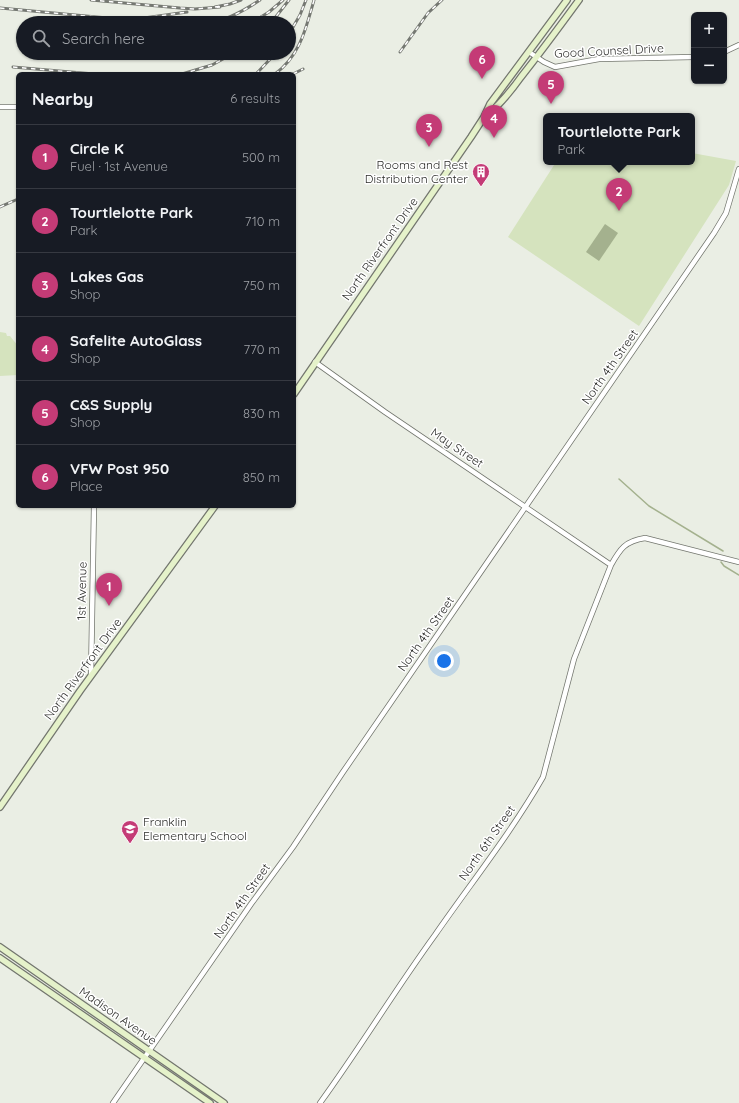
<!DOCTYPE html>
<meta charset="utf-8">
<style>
:root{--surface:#171b24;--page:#242831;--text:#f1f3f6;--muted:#9ea1a6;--line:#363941;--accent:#c43b76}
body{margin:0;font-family:Quicksand,sans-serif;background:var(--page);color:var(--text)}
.controls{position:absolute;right:12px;top:12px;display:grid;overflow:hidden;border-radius:6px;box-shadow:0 1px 3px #0004}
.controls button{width:36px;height:36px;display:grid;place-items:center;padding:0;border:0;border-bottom:1px solid var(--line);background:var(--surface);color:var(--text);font:20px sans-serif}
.you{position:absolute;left:444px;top:661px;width:14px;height:14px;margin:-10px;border:3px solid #fff;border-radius:50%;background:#1a73e8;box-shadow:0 0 0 6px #1a73e833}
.badge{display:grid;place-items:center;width:26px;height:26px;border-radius:50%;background:var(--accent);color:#fff;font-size:13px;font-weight:700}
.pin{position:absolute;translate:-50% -33px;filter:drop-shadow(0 1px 2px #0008)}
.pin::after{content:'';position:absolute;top:21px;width:14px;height:12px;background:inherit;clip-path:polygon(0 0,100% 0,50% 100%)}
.popup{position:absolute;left:543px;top:113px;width:152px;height:52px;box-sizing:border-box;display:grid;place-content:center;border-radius:6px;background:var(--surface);filter:drop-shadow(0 1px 3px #0005);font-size:13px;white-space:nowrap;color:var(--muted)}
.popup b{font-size:15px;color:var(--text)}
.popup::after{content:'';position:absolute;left:50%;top:100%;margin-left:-8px;border:8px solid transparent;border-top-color:var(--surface)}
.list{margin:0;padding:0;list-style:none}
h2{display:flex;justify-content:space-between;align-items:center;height:52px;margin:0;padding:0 16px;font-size:17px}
h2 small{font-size:13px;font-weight:400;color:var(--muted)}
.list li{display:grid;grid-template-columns:26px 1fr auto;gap:12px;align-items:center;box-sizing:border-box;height:64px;padding:0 16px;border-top:1px solid var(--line)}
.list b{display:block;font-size:15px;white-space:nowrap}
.list p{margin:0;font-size:13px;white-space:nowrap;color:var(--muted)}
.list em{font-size:13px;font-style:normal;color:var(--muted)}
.icon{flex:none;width:22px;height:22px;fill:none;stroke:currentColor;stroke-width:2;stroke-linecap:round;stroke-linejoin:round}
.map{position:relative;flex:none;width:739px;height:1103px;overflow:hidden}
.search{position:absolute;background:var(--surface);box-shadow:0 1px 3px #0004;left:16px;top:16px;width:280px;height:44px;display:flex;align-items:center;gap:10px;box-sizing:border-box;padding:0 14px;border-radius:22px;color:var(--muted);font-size:15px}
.panel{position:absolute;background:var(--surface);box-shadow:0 1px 3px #0004;left:16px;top:72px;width:280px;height:436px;border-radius:6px}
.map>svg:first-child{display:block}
.green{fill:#d5e3be}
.water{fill:#a4b18e}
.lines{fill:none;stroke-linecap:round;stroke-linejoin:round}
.stream{stroke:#a4b18e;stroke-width:1.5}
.tertiary-casing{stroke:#73766e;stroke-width:6}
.secondary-casing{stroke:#73766e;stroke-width:8}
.tertiary{stroke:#fff;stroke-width:4.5}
.secondary{stroke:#e5f2ca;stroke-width:5.5}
.rail-casing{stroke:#757872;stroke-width:3}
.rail{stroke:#fff;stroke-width:1.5;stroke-dasharray:4.5;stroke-linecap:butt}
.labels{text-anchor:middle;stroke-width:3;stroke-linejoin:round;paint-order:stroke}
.street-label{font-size:12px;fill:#2c2d2a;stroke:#fff}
.poi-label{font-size:12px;fill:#2c2d2a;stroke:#fff;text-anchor:end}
</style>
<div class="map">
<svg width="739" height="1103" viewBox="0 0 739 1103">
<rect width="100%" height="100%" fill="#eaeee4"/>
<path class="green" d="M692 153 736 161 729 185 639 326 508 237 556 162H692Z
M0 332 6 333 7 336H10L18 346V375L0 376Z"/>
<path class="water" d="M605 224 618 233 599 261 586 252Z"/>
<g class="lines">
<path class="stream" d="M619 479 649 506 723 551
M721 562 724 566 739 575"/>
<defs>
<path id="tertiary" d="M529 52 544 62 555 67 599 59 694 57
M724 52 739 45
M0 107H18
M315 362 385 412 611 565
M91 676 94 506
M113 1103 251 904 293 847 343 772 714 233 726 213 739 169
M320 1103C360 1048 395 990 435 935 471 883 511 833 543 777L574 659 611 565C620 549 625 541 645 538L739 562"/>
<path id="secondary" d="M486 116C500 105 511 91 521 77 541 52 560 26 579 0
M294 394 471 137 484 117 490 104 567 0
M0 807 80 691 215 506
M0 947 224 1103
M0 958 210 1103"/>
</defs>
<use href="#tertiary" class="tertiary-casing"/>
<use href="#secondary" class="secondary-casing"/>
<use href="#tertiary" class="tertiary"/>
<use href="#secondary" class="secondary"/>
<defs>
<path id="rail" d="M91 0 180 8 195 9 220 7
M215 7 230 4 241 0
M0 8 161 23
M144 18 187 12
M210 23C228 20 245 10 260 0
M251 23 269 12 283 0
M271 23 289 0
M289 34 300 15 306 0
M400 52 428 13 442 0
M13 67 94 74
M182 74 212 65 234 53
M256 74 276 53
M275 74C300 56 306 28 314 0
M293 74 303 69
M0 207 18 199"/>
</defs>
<use href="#rail" class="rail-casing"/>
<use href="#rail" class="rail"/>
</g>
<defs>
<symbol id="building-pin" viewBox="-11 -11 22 30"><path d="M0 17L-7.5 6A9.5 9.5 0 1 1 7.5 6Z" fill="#c43b76" stroke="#fff"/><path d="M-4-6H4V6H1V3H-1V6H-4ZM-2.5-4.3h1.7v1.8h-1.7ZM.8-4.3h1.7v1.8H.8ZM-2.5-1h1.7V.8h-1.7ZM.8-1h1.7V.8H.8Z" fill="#fff"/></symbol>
<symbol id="school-pin" viewBox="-11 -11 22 30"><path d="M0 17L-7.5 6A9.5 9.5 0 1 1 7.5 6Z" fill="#c43b76" stroke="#fff"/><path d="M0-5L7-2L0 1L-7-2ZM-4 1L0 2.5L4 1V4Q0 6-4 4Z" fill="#fff"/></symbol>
</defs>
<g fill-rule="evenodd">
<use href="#building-pin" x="471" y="162" width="20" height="27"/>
<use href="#school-pin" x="120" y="819" width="20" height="27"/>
</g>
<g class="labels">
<g class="street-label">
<text transform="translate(609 51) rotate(-3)" y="4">Good Counsel Drive</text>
<text transform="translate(380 249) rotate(-55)" y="4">North Riverfront Drive</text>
<text transform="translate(610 367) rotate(-55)" y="4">North 4th Street</text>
<text transform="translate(457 448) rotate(34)" y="4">May Street</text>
<text transform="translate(82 591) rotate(-89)" y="4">1st Avenue</text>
<text transform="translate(426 634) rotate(-55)" y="4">North 4th Street</text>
<text transform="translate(83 669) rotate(-54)" y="4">North Riverfront Drive</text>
<text transform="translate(487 843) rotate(-55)" y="4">North 6th Street</text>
<text transform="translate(242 901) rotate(-55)" y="4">North 4th Street</text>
<text transform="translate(118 1016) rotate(35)" y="4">Madison Avenue</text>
</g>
<g class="poi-label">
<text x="468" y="169">Rooms and Rest<tspan x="468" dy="14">Distribution Center</tspan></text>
<text x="143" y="826" text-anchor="start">Franklin<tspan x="143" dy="14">Elementary School</tspan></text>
</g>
</g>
</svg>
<div class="controls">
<button>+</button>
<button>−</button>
</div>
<div class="you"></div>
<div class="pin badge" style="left:109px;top:606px">1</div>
<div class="pin badge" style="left:619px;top:211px">2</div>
<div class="popup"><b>Tourtlelotte Park</b>Park</div>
<div class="pin badge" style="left:429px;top:147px">3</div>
<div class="pin badge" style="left:494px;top:138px">4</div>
<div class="pin badge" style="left:551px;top:104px">5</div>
<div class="pin badge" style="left:482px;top:79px">6</div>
<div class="search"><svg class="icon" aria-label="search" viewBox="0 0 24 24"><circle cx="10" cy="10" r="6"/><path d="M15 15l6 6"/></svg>Search here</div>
<section class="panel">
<h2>Nearby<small>6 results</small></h2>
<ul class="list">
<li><span class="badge">1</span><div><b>Circle K</b><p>Fuel · 1st Avenue</p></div><em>500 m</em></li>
<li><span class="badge">2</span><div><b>Tourtlelotte Park</b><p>Park</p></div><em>710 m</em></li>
<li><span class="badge">3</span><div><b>Lakes Gas</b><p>Shop</p></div><em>750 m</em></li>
<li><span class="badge">4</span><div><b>Safelite AutoGlass</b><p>Shop</p></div><em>770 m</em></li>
<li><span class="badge">5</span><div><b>C&amp;S Supply</b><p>Shop</p></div><em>830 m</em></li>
<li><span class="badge">6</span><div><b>VFW Post 950</b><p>Place</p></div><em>850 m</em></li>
</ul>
</section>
</div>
